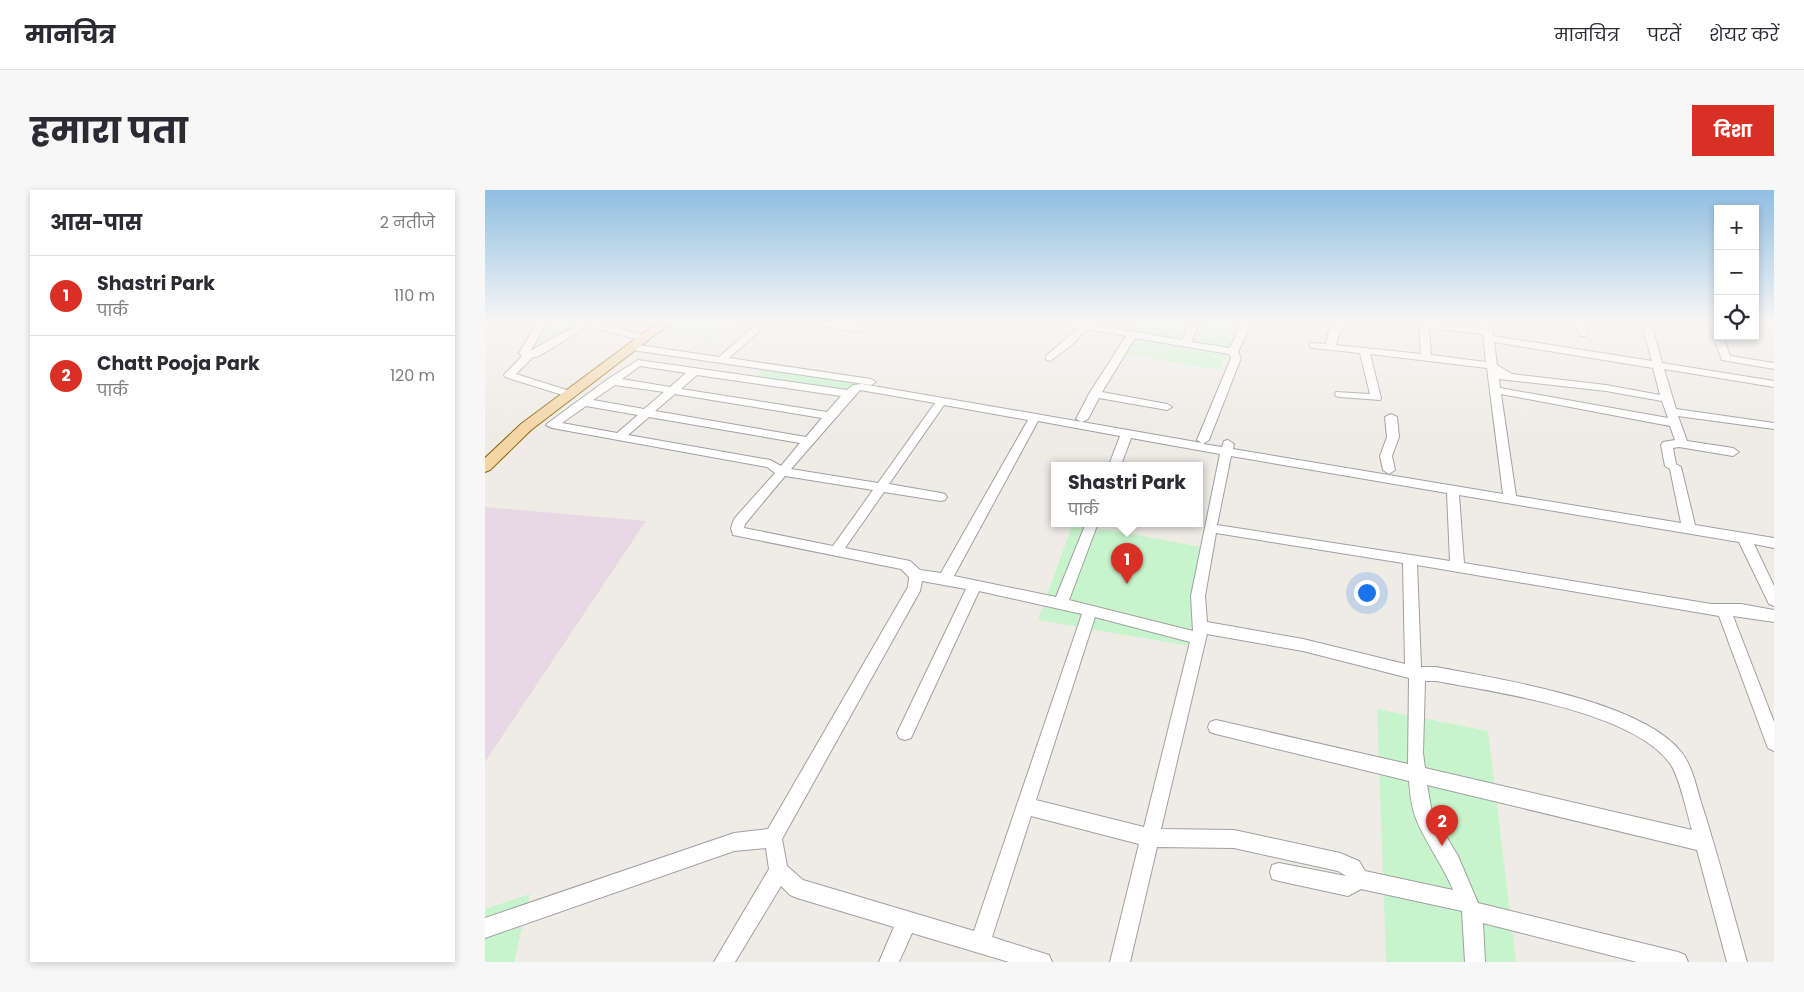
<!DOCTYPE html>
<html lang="hi">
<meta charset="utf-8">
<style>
:root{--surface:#fff;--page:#f7f7f7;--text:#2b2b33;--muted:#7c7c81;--line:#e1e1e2;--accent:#d93025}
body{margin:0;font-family:Poppins,"Noto Sans Devanagari",sans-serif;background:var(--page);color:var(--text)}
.controls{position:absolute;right:15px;top:15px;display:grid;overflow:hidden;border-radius:0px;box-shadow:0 2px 8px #0003}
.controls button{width:45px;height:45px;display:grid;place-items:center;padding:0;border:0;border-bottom:1px solid var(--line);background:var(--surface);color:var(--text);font:25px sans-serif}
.you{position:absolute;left:881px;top:402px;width:18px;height:18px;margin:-12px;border:4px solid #fff;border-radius:50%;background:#1a73e8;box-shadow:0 0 0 8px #1a73e833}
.badge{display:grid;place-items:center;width:32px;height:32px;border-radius:50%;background:var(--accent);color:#fff;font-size:16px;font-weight:700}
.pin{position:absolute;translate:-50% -41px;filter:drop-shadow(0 1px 2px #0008)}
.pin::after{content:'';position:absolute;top:26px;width:18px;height:15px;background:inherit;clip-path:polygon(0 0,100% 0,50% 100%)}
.popup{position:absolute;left:566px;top:272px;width:152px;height:65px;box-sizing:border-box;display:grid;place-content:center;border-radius:0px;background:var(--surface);filter:drop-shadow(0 1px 4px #0005);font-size:16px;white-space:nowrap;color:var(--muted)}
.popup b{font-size:19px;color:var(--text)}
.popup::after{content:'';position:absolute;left:50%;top:100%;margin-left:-10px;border:10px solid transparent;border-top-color:var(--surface)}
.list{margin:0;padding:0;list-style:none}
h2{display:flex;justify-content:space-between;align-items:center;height:65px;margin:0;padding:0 20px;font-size:21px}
h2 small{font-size:16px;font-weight:400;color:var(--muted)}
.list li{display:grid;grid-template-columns:32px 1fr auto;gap:15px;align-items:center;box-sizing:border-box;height:80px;padding:0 20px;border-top:1px solid var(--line)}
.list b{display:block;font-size:19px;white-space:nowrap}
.list p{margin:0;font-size:16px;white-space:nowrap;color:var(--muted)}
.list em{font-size:16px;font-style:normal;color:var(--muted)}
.icon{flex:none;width:28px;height:28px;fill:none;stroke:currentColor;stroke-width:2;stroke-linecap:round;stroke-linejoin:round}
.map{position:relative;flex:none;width:1289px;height:772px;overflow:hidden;border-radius:0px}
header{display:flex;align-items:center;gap:30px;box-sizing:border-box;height:70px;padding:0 25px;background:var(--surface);border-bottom:1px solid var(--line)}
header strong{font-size:24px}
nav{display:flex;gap:28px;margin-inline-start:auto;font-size:18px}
.intro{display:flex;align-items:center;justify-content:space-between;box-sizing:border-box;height:120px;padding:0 30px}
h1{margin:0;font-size:35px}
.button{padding:12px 22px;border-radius:0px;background:var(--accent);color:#fff;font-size:18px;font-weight:700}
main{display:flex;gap:30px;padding:0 30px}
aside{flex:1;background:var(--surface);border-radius:0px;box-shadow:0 2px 8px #0003}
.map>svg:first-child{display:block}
.industrial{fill:#e7d8e4}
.park{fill:#c7f4cc}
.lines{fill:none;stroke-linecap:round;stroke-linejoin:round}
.minor-casing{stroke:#a0a0a0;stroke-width:2}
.major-casing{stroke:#8b670e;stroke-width:2}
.minor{fill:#fff;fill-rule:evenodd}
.major{fill:#f3d5a6;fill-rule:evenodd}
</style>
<header>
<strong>मानचित्र</strong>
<nav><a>मानचित्र</a><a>परतें</a><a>शेयर करें</a></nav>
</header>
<div class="intro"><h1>हमारा पता</h1><a class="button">दिशा</a></div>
<main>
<aside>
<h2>आस-पास<small>2 नतीजे</small></h2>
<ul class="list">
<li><span class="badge">1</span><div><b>Shastri Park</b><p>पार्क</p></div><em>110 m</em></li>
<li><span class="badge">2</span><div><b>Chatt Pooja Park</b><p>पार्क</p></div><em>120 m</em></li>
</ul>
</aside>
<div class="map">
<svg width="1289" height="772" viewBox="0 0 1289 772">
<rect width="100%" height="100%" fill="#efece6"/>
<path class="industrial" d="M0 317 161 331 0 572Z"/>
<path class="park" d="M67 132H98L48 162Z
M181 132H252L227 150 169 141Z
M649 132H757L734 180 629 162Z
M280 177 372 190 362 201 270 187Z
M587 336 636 342 721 358 711 457 553 430Z
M892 519 1003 541 1031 772H901Z
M45 704 29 772H0V719Z"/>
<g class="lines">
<defs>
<path id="minor" d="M53 132H63L45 161 94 134 93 132H109L162 146 164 148 159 151 103 136 54 166 48 167 31 184 88 202 89 204 84 207 20 187 19 185 37 166 34 163Z
M274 132H285L244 168 386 189 391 192 386 195 147 160 142 157 147 154 234 167Z
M328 132C343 132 367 130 379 139L374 142 333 135Z
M511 132H521L516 138 513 139 508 136Z
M572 132H593L697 150 705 132H715L706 152 745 158 757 132H767L753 162 756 168 724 250 718 254 737 257 739 251 743 250 749 254 748 259 1018 304 1002 178 885 164 896 208 895 210 855 207 851 206 850 204 851 202 885 204 875 163 828 158 825 157V153L841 154 844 141 853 132H863L854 142 851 155 936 164 934 137 930 132 997 139 996 132H1006L1008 146 1167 171 1156 132H1166L1177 173 1289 191V197L1179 179 1191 219 1289 233V239L1193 226 1202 251 1248 258 1254 262 1248 266 1194 257 1188 258 1191 274 1196 277 1210 335 1289 348V358L1269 354 1289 396V416L1284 414 1254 352 974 305 979 373 1226 414H1256L1289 420V432L1248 426 1289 532V561L1283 558 1281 553 1234 426 932 375 936 477H951C1014 489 1158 511 1197 563 1207 576 1211 596 1216 612 1233 665 1247 719 1262 772H1242L1212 660 942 595 947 623 973 666 993 713 1193 762 1200 765 1203 772H1152L998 733 1000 772H980L977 721 876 699 863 706 794 691 787 689 785 682 787 675 794 673 861 686 853 681 749 658 672 657 645 772H625L654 654 546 626 507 747 564 765 567 772H524L427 743 414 772H394L409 737 312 708 305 705 296 696 250 772H229L284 679 281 658 249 661 0 748V728L249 643 283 639 423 397 424 387 416 379 248 345 246 338 249 329 290 283 282 277 67 238 61 235 63 233 123 189 153 170 362 200 368 195 377 194 597 232 591 229 604 204 641 146 602 139 588 154 565 171 561 170V166L593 138 574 134ZM944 138 998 144 1001 172 946 165ZM650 148 744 164 746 168 712 250 717 253 597 232 603 229 614 208 682 220 687 217 682 214 617 202ZM1009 152 1168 178 1175 205 1121 195 1027 184 1012 175ZM155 176 201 183 185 197 137 189ZM212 185 356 206 342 222 196 199ZM1014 189 1121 201 1177 211 1183 228 1015 198ZM130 195 179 202 159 219 108 210ZM375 200 450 213 393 293 306 279ZM190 204 337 228 321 247 170 221ZM1016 204 1185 236 1190 250 1178 252 1176 255 1180 276 1185 279 1196 333 1031 306ZM459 215 543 230 456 383 435 380 425 371 360 358 399 302 456 311 460 310 462 307 460 304 456 303 404 294ZM101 216 153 225 132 243 77 233ZM164 227 315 253 296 276 285 270 143 245ZM553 231 635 246 624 275H636L646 248 735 264 706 406 708 441 584 410 613 333H601L571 407 469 386ZM746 266 962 303 965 371 732 335ZM300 286 388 300 348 356 259 338 260 334ZM731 343 918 373 920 474 818 449 722 432 720 406ZM437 391 481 399 412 543 414 548 420 550 426 548 494 401 597 424 489 741 318 690 302 676 297 649 435 401ZM610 427 705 452 659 637 551 610ZM722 444 818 461 924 488 923 574 731 530 725 532 723 537 725 542 731 544 924 591C925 603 926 614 930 626 938 649 958 675 968 700L880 681 874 671 855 663 749 640 676 639ZM940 491H951C1011 502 1151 522 1186 575 1195 589 1202 623 1207 640L940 578 938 563Z
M1089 132H1099L1103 144 1101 146H1095Z
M1223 132H1233V146H1238L1245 166 1289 173V179L1237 170Z
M906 224 912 227 914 247 907 266 910 280 904 284 898 280 895 266 902 247 900 227Z"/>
<path id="major" d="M173 132H187L46 240 5 280 0 282V268L36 234Z"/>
</defs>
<use href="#minor" class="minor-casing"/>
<use href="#major" class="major-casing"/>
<use href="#minor" class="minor"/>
<use href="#major" class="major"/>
</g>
<linearGradient id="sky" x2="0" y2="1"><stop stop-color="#8fbee2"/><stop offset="0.55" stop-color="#f8f6f4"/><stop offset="1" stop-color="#f8f6f4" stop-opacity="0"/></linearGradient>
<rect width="1289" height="240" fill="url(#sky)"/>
</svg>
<div class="controls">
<button>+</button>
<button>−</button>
<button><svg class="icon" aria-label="locate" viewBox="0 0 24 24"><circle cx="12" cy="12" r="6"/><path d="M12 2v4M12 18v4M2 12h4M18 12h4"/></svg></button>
</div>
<div class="you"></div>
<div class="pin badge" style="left:642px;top:394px">1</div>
<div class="popup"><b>Shastri Park</b>पार्क</div>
<div class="pin badge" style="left:957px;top:656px">2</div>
</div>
</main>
